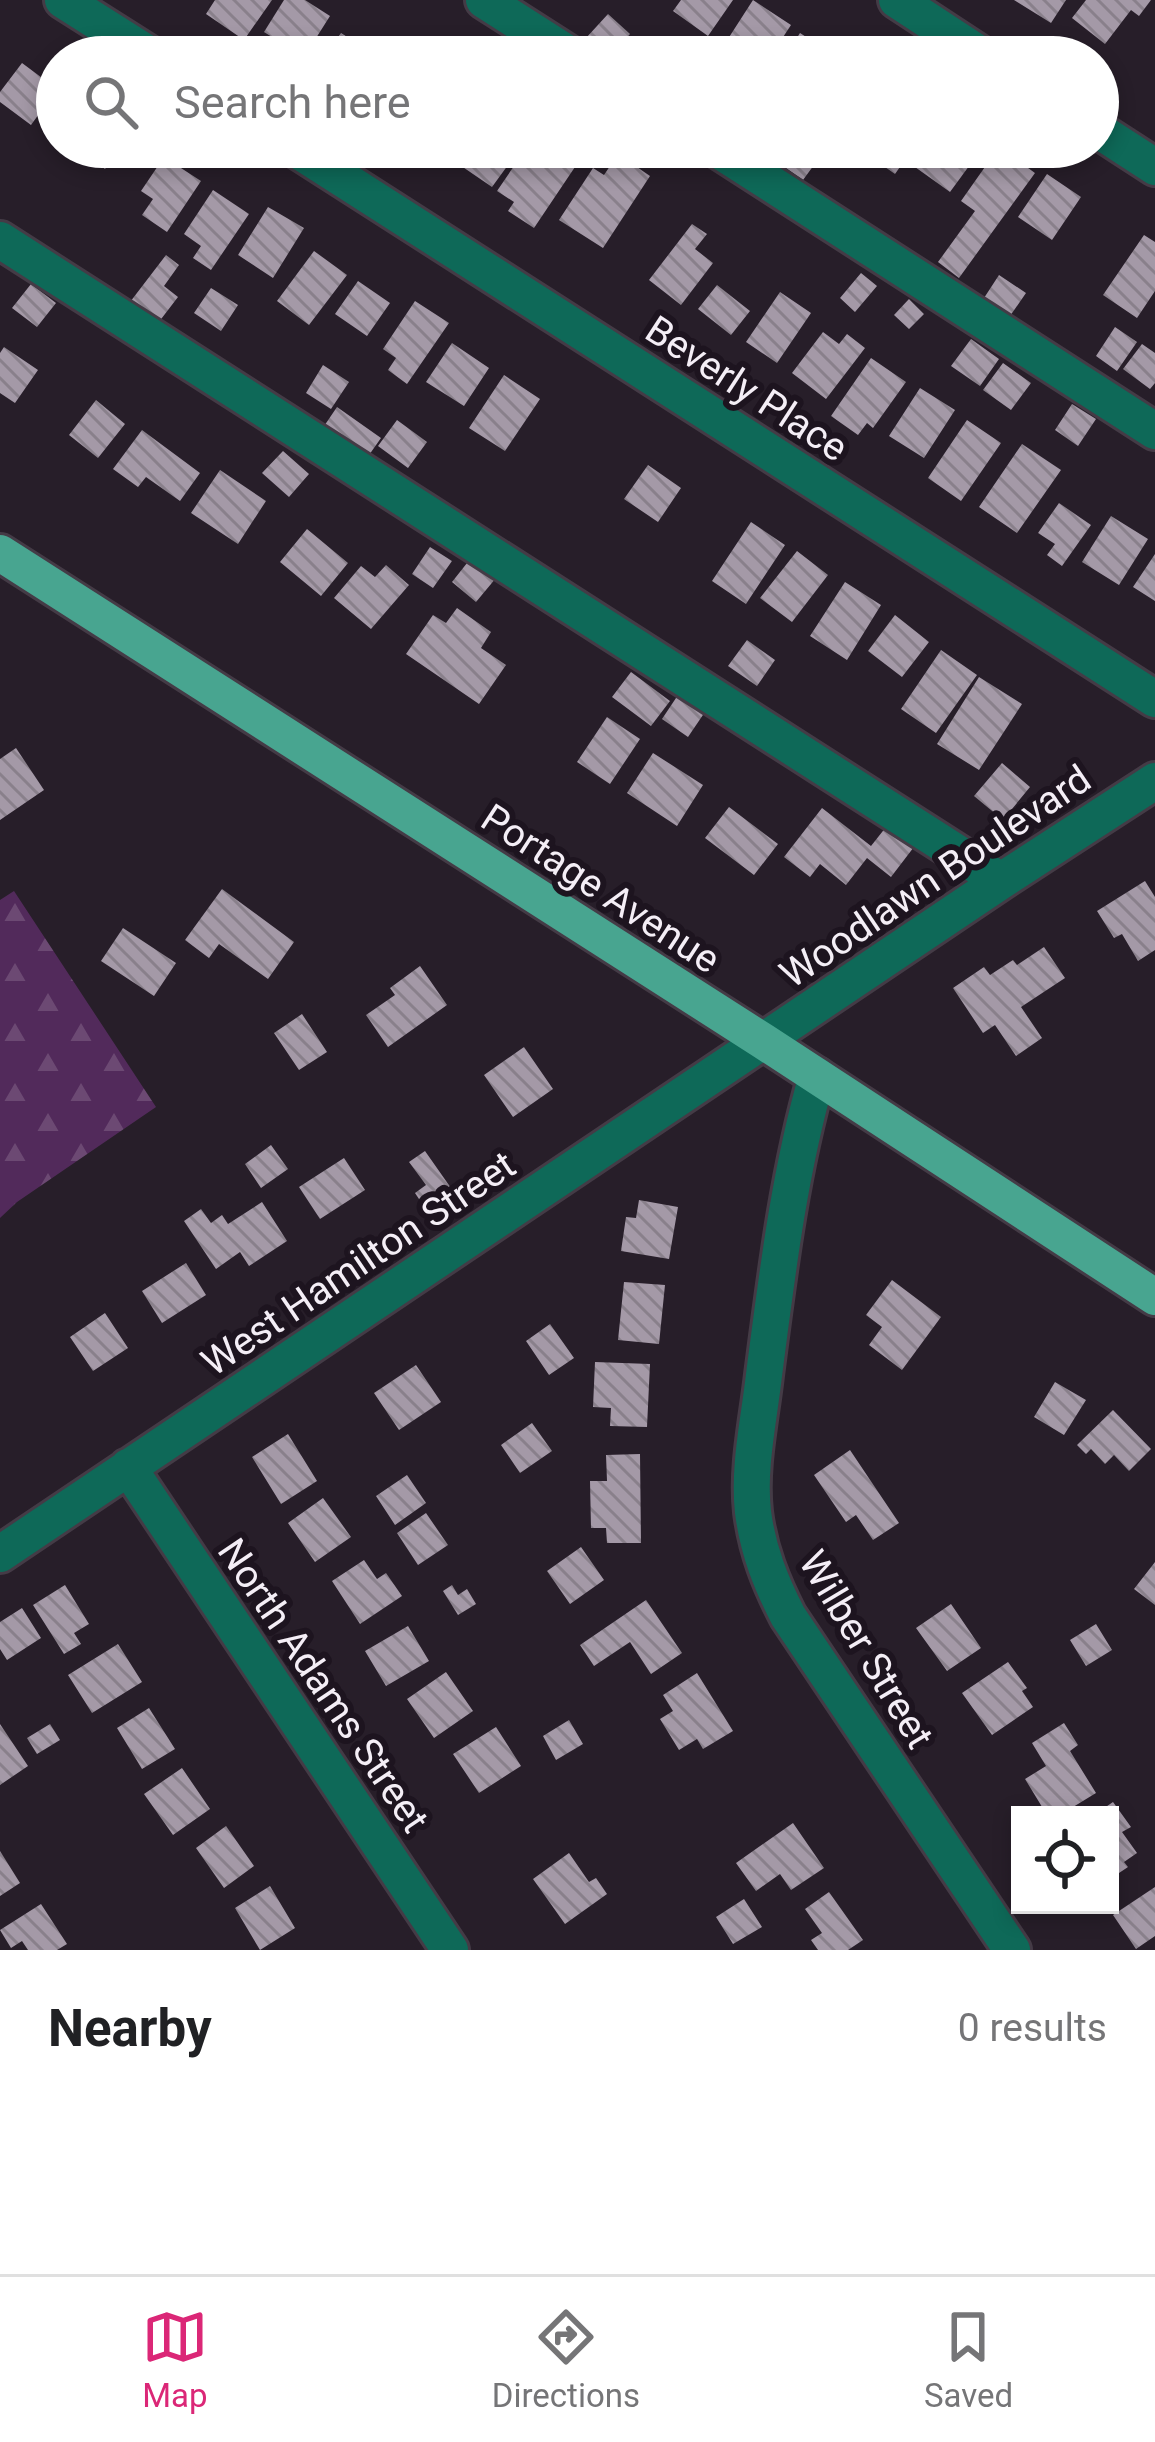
<!DOCTYPE html>
<style>
:root{--surface:#fff;--page:#f2f2f2;--text:#202124;--muted:#757577;--line:#e0e0e0;--accent:#db2777}
body{margin:0;font-family:Roboto,sans-serif;background:var(--page);color:var(--text)}
.controls{position:absolute;right:36px;bottom:36px;display:grid;overflow:hidden;border-radius:0px;box-shadow:0 6px 18px #0003}
.controls button{width:108px;height:108px;display:grid;place-items:center;padding:0;border:0;border-bottom:3px solid var(--line);background:var(--surface);color:var(--text);font:60px sans-serif}
.list{margin:0;padding:0;list-style:none}
h2{display:flex;justify-content:space-between;align-items:center;height:156px;margin:0;padding:0 48px;font-size:51px}
h2 small{font-size:39px;font-weight:400;color:var(--muted)}
.icon{flex:none;width:66px;height:66px;fill:none;stroke:currentColor;stroke-width:2;stroke-linecap:round;stroke-linejoin:round}
.map{position:relative;flex:none;width:1155px;height:1950px;overflow:hidden}
.search{position:absolute;background:var(--surface);box-shadow:0 6px 18px #0003;left:36px;right:36px;top:36px;height:132px;display:flex;align-items:center;gap:30px;box-sizing:border-box;padding:0 42px;border-radius:66px;color:var(--muted);font-size:45px}
.sheet{height:324px;background:var(--surface)}
nav{display:flex;justify-content:space-around;align-items:center;box-sizing:border-box;height:168px;border-top:3px solid var(--line);background:var(--surface);font-size:33px;color:var(--muted)}
nav a{display:grid;justify-items:center;gap:6px}
nav .on{color:var(--accent)}
.map>svg:first-child{display:block}
.forest{fill:url(#forest-firs)}
.building{fill:url(#building-back-hatch)}
.lines{fill:none;stroke-linecap:round;stroke-linejoin:round}
.minor-casing{stroke:#443b46;stroke-width:42}
.major-casing{stroke:#443b46;stroke-width:42}
.minor{stroke:#0e6958;stroke-width:36}
.major{stroke:#48a590;stroke-width:36}
.labels{text-anchor:middle;stroke-width:12;stroke-linejoin:round;paint-order:stroke}
.street-label{font-size:39px;fill:#f4eef6;stroke:#1d141f}
</style>
<div class="map">
<svg width="1155" height="1950" viewBox="0 0 1155 1950">
<defs>
<pattern id="forest-firs" width="22" height="20" patternUnits="userSpaceOnUse" patternTransform="scale(3)"><rect width="22" height="20" fill="#522a5b"/><path d="M5 1l3.5 6h-7zM16 11l3.5 6h-7z" fill="#6c4973"/></pattern>
<pattern id="building-back-hatch" width="6" height="6" patternUnits="userSpaceOnUse" patternTransform="scale(3)"><rect width="6" height="6" fill="#a499a7"/><path d="M-1 5l2 2M0 0l6 6M5-1l2 2" fill="none" stroke="#89808b"/></pattern>
</defs>
<rect width="100%" height="100%" fill="#271e29"/>
<path class="forest" d="M14 891 156 1107 17 1202 0 1218V900Z"/>
<path class="building" d="M215 0H272L244 40 206 14Z
M284 0H305L330 16 304 57 264 32Z
M681 0H733L708 36 673 11Z
M753 0 791 25 770 57H743L724 45Z
M1014 0H1066L1051 23Z
M1086 0H1151L1139 16 1131 10 1105 44 1072 18Z
M608 14 630 34 610 57 586 38Z
M341 33 378 57H324Z
M800 33 837 57H785Z
M22 63 57 89 31 125 0 102V92Z
M77 147H122L105 169Z
M464 147H506L516 154 492 187 454 161Z
M527 147H559L579 161 534 228 508 211 514 202 497 191Z
M790 147H812L822 154 803 180 779 163Z
M878 147H914L895 174 875 160 882 150Z
M930 147H983L950 192 915 167Z
M999 147 1035 173 959 278 938 262 975 211 961 201Z
M618 154 650 176 603 248 559 220 593 168 604 175Z
M164 157 201 181 167 232 142 215 153 199 141 191Z
M1047 174 1081 197 1052 240 1018 217Z
M213 190 249 214 211 270 193 258 201 246 184 234Z
M268 207 304 228 273 278 238 255Z
M692 224 707 234 695 249 713 263 681 305 649 280Z
M1144 235 1155 242V291L1137 318 1103 295Z
M314 251 347 275 309 325 277 301Z
M166 255 179 265 164 286 178 297 155 327 127 306Z
M861 273 877 286 855 312 840 298Z
M999 275 1026 293 1010 316 984 298Z
M358 281 390 303 367 336 335 314Z
M31 284 56 303 37 327 12 308Z
M717 285 750 311 731 335 698 309Z
M211 288 238 305 221 331 194 313Z
M780 292 811 313 777 363 746 342Z
M909 299 924 314 909 329 894 315Z
M415 301 449 323 407 384 388 370 396 358 383 349Z
M1115 327 1137 342 1117 371 1096 356Z
M823 332 839 344 847 334 865 348 826 399 792 373Z
M971 339 999 359 980 386 951 366Z
M452 343 489 368 464 406 426 382Z
M1142 344 1155 353V383L1150 389 1123 369Z
M4 347 38 370 15 403 0 393V353Z
M871 358 906 382 873 428 867 423 858 435 831 416Z
M1003 363 1031 383 1011 410 983 390Z
M323 365 349 382 331 409 306 393Z
M504 375 540 399 505 451 469 428Z
M920 388 955 410 924 458 889 436Z
M96 400 125 424 98 458 69 435Z
M1072 404 1096 419 1078 446 1055 430Z
M337 407 381 438 362 465 318 435Z
M397 420 427 442 408 468 378 446Z
M967 420 1001 443 961 501 928 478Z
M142 430 200 473 180 501 146 477 138 487 113 469Z
M1022 444 1061 470 1017 533 979 507Z
M283 451 309 474 289 497 262 473Z
M648 465 681 488 658 522 624 499Z
M220 470 266 501 238 544 191 513Z
M1059 503 1091 525 1062 566 1047 555 1055 544 1038 533Z
M1111 516 1148 539 1119 585 1082 562Z
M751 522 785 545 746 604 712 581Z
M307 529 348 563 321 596 280 562Z
M430 547 452 561 433 588 412 574Z
M797 551 828 575 792 622 760 598Z
M1155 554V601L1133 587Z
M471 558 496 578 476 602 452 582Z
M386 565 409 585 371 629 334 598 361 566 375 577Z
M845 582 881 605 847 660 810 636Z
M457 608 491 632 481 648 506 665 479 704 406 654 433 615 446 623Z
M895 615 929 642 902 677 868 651Z
M747 640 775 660 757 686 728 666Z
M941 650 977 675 936 733 901 709Z
M631 672 670 701 651 726 612 697Z
M979 677 1022 704 979 770 937 744Z
M680 692 707 709 688 737 662 719Z
M607 717 640 739 610 784 577 762Z
M16 748 44 790 0 820V759Z
M653 753 703 785 677 826 627 793Z
M1002 763 1030 787 1003 820 974 796Z
M729 807 778 844 754 875 705 838Z
M822 808 871 846 890 822 917 843 891 877 867 858 846 885 820 864 810 877 784 857Z
M1145 881 1155 897V950L1138 961 1122 934 1114 938 1097 911Z
M222 889 294 942 268 979 219 944 209 958 185 940Z
M123 928 176 963 154 996 101 961Z
M1044 947 1065 978 1021 1007 1042 1038 1016 1056 995 1025 983 1033 953 988 984 967 990 975 1013 960 1017 965Z
M420 966 447 1005 388 1047 366 1015 395 995 390 988Z
M302 1014 327 1052 299 1070 274 1033Z
M524 1047 553 1089 513 1117 484 1075Z
M271 1145 288 1169 261 1188 245 1164Z
M425 1151 458 1198 431 1217 415 1193 426 1185 409 1162Z
M344 1158 365 1190 320 1219 299 1187Z
M639 1200 678 1207 669 1259 621 1251 626 1217 636 1218Z
M262 1202 287 1241 249 1266 240 1252 216 1269 184 1221 201 1209 211 1223 222 1215 228 1224Z
M186 1263 206 1295 162 1323 142 1291Z
M892 1280 941 1317 902 1370 869 1345 882 1327 866 1315Z
M624 1282 665 1285 659 1344 618 1340Z
M105 1313 128 1348 93 1371 70 1337Z
M550 1324 574 1358 549 1375 526 1341Z
M595 1362 650 1364 647 1427 610 1426 611 1408 593 1407Z
M416 1365 441 1402 399 1430 374 1393Z
M1055 1382 1086 1400 1064 1435 1034 1417Z
M1113 1410 1151 1449 1129 1471 1114 1455 1105 1464 1091 1449 1086 1454 1077 1445Z
M532 1423 552 1451 520 1473 501 1445Z
M288 1434 317 1481 281 1504 252 1457Z
M850 1450 899 1523 873 1540 856 1515 846 1522 814 1475Z
M640 1454 641 1543H607L606 1528H591L590 1481H607L606 1455Z
M407 1475 426 1503 395 1525 376 1496Z
M323 1498 351 1537 315 1562 288 1523Z
M426 1513 448 1545 418 1565 397 1533Z
M581 1547 604 1580 570 1604 547 1571Z
M364 1560 377 1579 386 1573 402 1596 360 1624 332 1581Z
M1155 1562V1605L1134 1589Z
M65 1585 89 1624 74 1633 81 1644 64 1654 33 1605Z
M452 1585 458 1595 467 1589 476 1604 458 1615 443 1591Z
M646 1600 682 1653 651 1674 630 1642 594 1666 580 1645Z
M951 1604 981 1648 947 1671 916 1628Z
M22 1608 41 1638 7 1660 0 1649V1622Z
M1096 1624 1112 1650 1086 1666 1070 1640Z
M408 1626 429 1661 386 1686 365 1651Z
M118 1644 142 1682 92 1713 68 1675Z
M1008 1662 1027 1688 1022 1691 1033 1707 992 1735 962 1693Z
M446 1672 473 1711 434 1738 407 1699Z
M697 1673 733 1731 703 1749 697 1739 679 1750 660 1719 673 1711 663 1695Z
M149 1708 175 1749 142 1769 117 1728Z
M569 1720 583 1744 556 1760 543 1736Z
M1064 1723 1078 1745 1070 1751 1096 1793 1060 1815H1047L1025 1779 1046 1766 1032 1743Z
M0 1724 28 1766 0 1785Z
M50 1724 60 1740 37 1754 27 1738Z
M496 1727 521 1766 479 1793 453 1754Z
M182 1768 210 1809 173 1835 144 1794Z
M1113 1802 1131 1827 1122 1832 1137 1853 1124 1862 1128 1867 1110 1879V1815H1094Z
M793 1823 824 1868 791 1890 780 1874 756 1891 736 1863Z
M226 1826 254 1866 224 1888 196 1848Z
M0 1851 20 1883 0 1896Z
M569 1853 589 1882 596 1878 607 1894 565 1924 533 1879Z
M270 1886 295 1928 260 1950 235 1908Z
M1155 1887V1936L1136 1949 1113 1915Z
M829 1892 863 1940 848 1950H818L811 1940 822 1933 805 1909Z
M744 1899 762 1927 733 1944 716 1917Z
M41 1904 67 1944 57 1950H28L22 1941 11 1948 0 1930Z"/>
<g class="lines">
<defs>
<path id="minor" d="M63 0 153 57
M484 0 573 57
M897 0 984 57
M1098 130 1155 167
M293 147 1155 699
M714 147 1155 431
M0 240 1001 881
M817 1076C789 1174 777 1275 764 1375 759 1420 748 1467 753 1512 758 1551 771 1583 788 1616L1012 1950
M128 1467 450 1950
M0 1554 1001 881 1155 781"/>
<path id="major" d="M0 553 763 1041 1155 1297"/>
</defs>
<use href="#minor" class="minor-casing"/>
<use href="#major" class="major-casing"/>
<use href="#minor" class="minor"/>
<use href="#major" class="major"/>
</g>
<g class="labels">
<g class="street-label">
<text transform="translate(747 388) rotate(33)" y="14">Beverly Place</text>
<text transform="translate(935 876) rotate(-34)" y="14">Woodlawn Boulevard</text>
<text transform="translate(601 888) rotate(33)" y="14">Portage Avenue</text>
<text transform="translate(358 1263) rotate(-34)" y="14">West Hamilton Street</text>
<text transform="translate(867 1649) rotate(59)" y="14">Wilber Street</text>
<text transform="translate(324 1685) rotate(56)" y="14">North Adams Street</text>
</g>
</g>
</svg>
<div class="controls">
<button><svg class="icon" aria-label="locate" viewBox="0 0 24 24"><circle cx="12" cy="12" r="6"/><path d="M12 2v4M12 18v4M2 12h4M18 12h4"/></svg></button>
</div>
<div class="search"><svg class="icon" aria-label="search" viewBox="0 0 24 24"><circle cx="10" cy="10" r="6"/><path d="M15 15l6 6"/></svg>Search here</div>
</div>
<section class="sheet">
<h2>Nearby<small>0 results</small></h2>
<ul class="list">
</ul>
</section>
<nav>
<a class="on"><svg class="icon" aria-label="map" viewBox="0 0 24 24"><path d="M3 6l6-2 6 2 6-2v14l-6 2-6-2-6 2zM9 4v14M15 6v14"/></svg>Map</a>
<a><svg class="icon" aria-label="directions" viewBox="0 0 24 24"><path d="M12 3l9 9-9 9-9-9zM9 14v-3h6M13 9l2 2-2 2"/></svg>Directions</a>
<a><svg class="icon" aria-label="saved" viewBox="0 0 24 24"><path d="M7 4h10v16l-5-4-5 4z"/></svg>Saved</a>
</nav>
